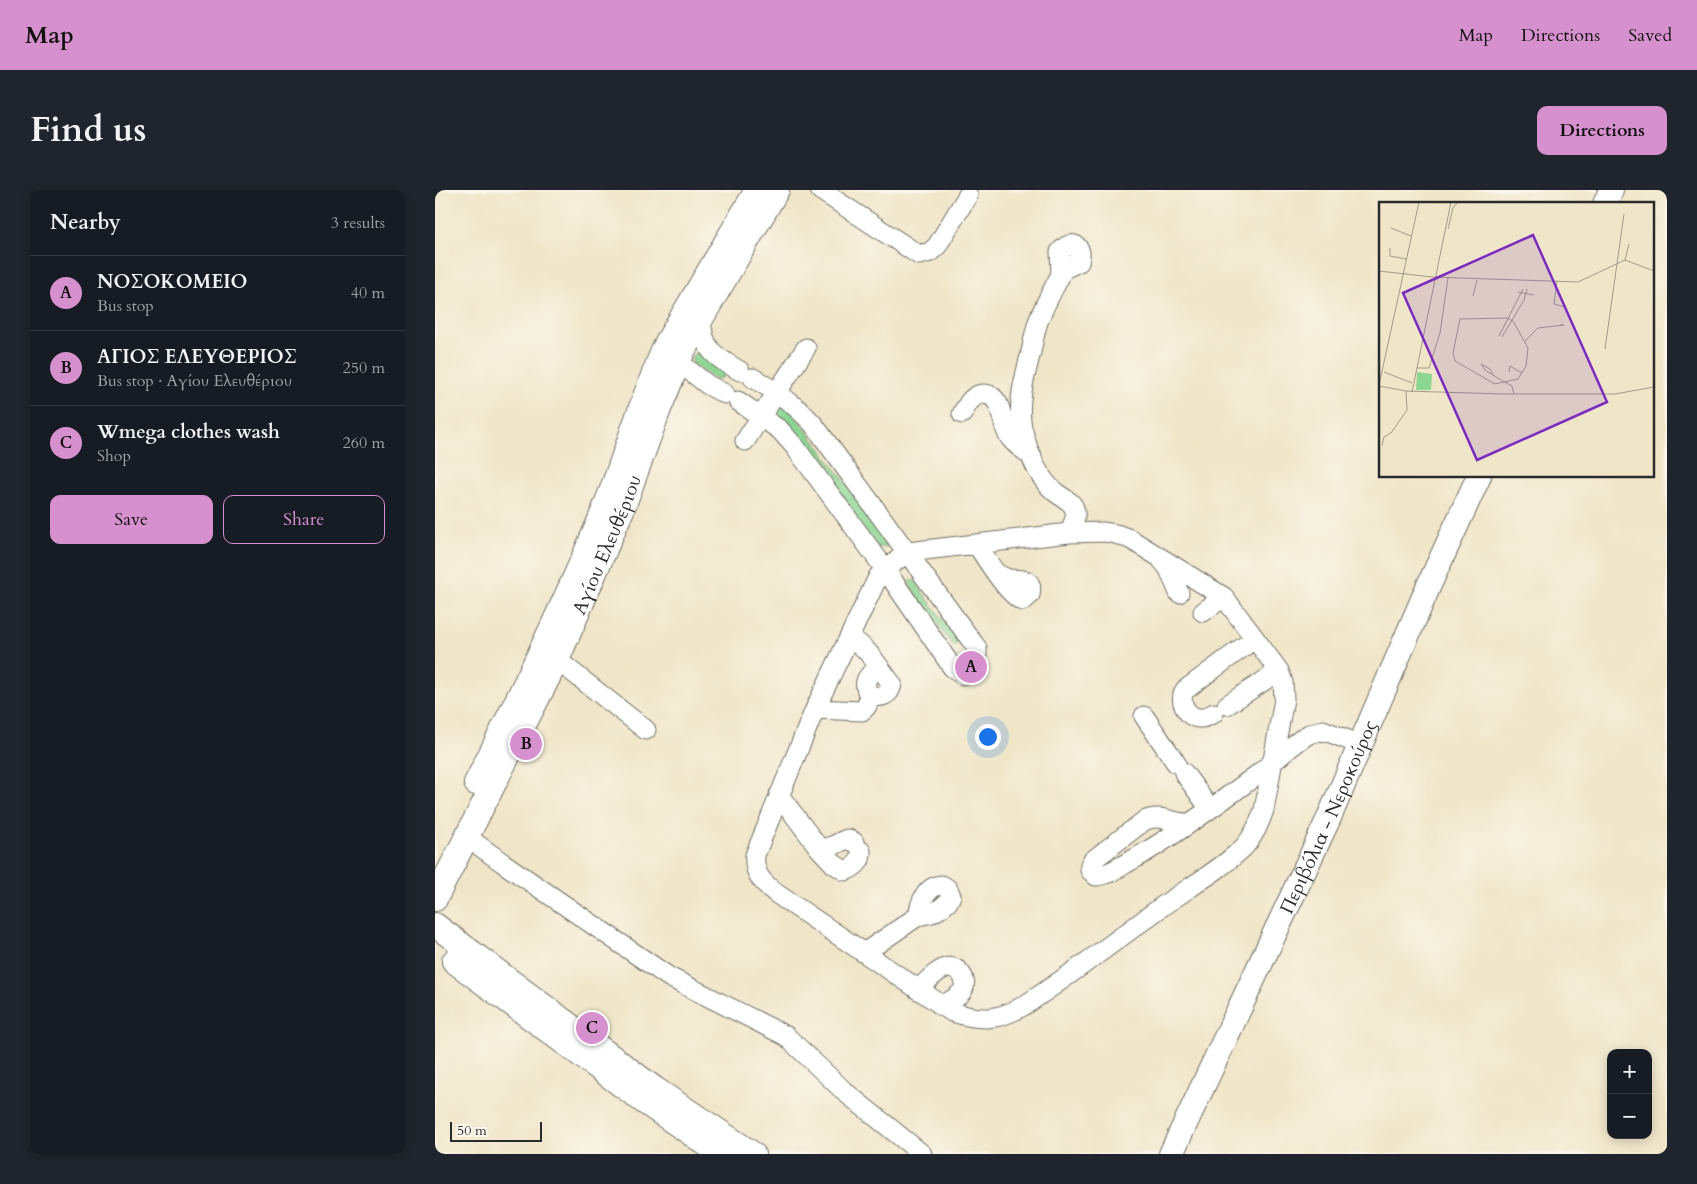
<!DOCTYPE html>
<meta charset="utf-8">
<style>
:root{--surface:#171b24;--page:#20242c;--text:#f1f3f6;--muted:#9ea1a6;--line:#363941;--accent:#d690ce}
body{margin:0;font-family:Cardo,serif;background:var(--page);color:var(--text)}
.controls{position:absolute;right:15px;bottom:15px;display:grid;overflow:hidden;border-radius:10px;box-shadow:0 2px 12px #0003}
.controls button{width:45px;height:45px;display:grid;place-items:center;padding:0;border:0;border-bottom:1px solid var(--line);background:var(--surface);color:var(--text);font:25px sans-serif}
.scale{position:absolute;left:15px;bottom:12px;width:92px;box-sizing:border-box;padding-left:5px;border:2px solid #2b2b2b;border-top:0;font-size:14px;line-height:18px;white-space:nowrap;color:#2b2b2b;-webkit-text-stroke:4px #fbf7ec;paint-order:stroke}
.you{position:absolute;left:552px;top:546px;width:18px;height:18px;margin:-12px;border:4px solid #fff;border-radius:50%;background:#1a73e8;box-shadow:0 0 0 8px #1a73e833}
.badge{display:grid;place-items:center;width:32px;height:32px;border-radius:50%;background:var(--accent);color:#111;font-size:16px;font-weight:700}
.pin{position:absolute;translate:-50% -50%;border:2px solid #fff;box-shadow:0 1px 5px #0006}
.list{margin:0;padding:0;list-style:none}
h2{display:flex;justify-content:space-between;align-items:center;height:65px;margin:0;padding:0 20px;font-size:21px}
h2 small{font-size:16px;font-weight:400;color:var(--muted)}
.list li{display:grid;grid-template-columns:32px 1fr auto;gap:15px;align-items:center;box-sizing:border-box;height:75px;padding:0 20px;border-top:1px solid var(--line)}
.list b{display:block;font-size:19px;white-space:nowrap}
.list p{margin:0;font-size:16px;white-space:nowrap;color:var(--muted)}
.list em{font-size:16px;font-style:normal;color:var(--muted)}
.actions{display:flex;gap:10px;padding:15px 20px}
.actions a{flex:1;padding:11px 0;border:1px solid var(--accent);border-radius:10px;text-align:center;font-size:18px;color:var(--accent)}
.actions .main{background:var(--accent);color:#111}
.map{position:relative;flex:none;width:1232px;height:964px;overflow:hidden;border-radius:10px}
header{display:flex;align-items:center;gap:30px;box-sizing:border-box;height:70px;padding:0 25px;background:var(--accent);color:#111}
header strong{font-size:24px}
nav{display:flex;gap:28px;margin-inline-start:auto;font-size:18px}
.intro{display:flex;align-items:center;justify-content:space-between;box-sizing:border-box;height:120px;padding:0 30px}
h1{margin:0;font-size:35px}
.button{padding:12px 22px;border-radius:10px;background:var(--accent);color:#111;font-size:18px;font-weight:700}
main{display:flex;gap:30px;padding:0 30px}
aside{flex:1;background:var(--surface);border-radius:10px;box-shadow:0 2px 12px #0003}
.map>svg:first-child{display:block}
.green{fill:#8bd693;stroke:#5b805f}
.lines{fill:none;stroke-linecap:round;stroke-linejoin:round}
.minor-casing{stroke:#706c62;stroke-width:21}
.major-casing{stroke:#706c62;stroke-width:26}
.minor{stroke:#fff;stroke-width:19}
.major{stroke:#fff;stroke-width:24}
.labels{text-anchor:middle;stroke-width:4;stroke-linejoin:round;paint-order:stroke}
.street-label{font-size:19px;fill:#2b2b2b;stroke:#fbf7ec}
.inset-road{fill:none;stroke:#a19b89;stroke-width:1}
.view{fill:#7b2cbf;fill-opacity:0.15;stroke:#7b2cbf;stroke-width:2.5}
.inset-edge{fill:none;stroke:#2b2b2b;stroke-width:2.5}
</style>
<header>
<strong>Map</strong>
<nav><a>Map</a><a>Directions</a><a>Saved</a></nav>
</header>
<div class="intro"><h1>Find us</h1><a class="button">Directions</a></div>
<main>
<aside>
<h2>Nearby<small>3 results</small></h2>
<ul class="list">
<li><span class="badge">A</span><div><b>ΝΟΣΟΚΟΜΕΙΟ</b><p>Bus stop</p></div><em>40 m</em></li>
<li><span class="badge">B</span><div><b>ΑΓΙΟΣ ΕΛΕΥΘΕΡΙΟΣ</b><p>Bus stop · Αγίου Ελευθέριου</p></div><em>250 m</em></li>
<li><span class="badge">C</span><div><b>Wmega clothes wash</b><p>Shop</p></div><em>260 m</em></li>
</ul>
<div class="actions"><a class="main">Save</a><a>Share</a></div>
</aside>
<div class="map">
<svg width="1232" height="964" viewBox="0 0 1232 964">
<rect width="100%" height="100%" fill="#fbf7ec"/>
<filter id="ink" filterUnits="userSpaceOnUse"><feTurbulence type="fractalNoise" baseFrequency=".02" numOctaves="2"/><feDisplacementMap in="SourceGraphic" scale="10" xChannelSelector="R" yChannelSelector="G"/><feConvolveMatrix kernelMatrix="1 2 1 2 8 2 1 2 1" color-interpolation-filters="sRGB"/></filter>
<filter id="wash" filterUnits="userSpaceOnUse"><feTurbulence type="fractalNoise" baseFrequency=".0096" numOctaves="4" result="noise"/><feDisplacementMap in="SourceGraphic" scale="20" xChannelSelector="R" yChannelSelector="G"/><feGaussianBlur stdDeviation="1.12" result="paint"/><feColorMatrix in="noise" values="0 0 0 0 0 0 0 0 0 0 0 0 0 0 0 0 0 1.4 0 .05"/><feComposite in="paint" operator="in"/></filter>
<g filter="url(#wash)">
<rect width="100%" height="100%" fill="#efe5c8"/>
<path class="green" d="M262 162 269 165 289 178 290 185 286 188 281 189 257 173V166Z
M343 215H352L454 349 451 357H441L339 227 338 223Z
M478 389 524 452 518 456 473 393Z"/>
</g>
<g filter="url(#ink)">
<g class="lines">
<defs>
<path id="minor" d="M385 0 484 65 495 62 502 56 533 5
M626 84 625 62C636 48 649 55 644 72L629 79 626 84C618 100 609 115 603 132 600 141 598 152 596 162 590 186 582 212 587 237 592 258 602 287 619 301 625 307 636 310 639 318 643 326 637 336 634 343
M266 129C268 160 279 166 305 181
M233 164 273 195 290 204
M318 188C342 202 360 214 379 235L536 450 542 458V474
M303 211 345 240 360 257 450 379 517 477 528 485
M527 224C532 215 537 204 549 204 568 205 566 233 573 245 578 254 589 260 597 266
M310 251 371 158
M669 342 681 344 695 349 789 407 844 481 848 492 849 509 829 620C824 634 819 646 809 657 785 680 756 696 729 715 683 749 637 784 590 815 563 831 546 831 517 822L342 704C328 693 318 684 320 665L380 519 443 387 450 379 473 362 634 343Z
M542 355C550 367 575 408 588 411L595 405C599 387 587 390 574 389 570 388 566 386 563 384
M726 369 734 379 744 403
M768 422 789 407
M415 448C434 458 444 478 457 494 455 507 444 508 434 505 426 491 433 485 444 477
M122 470 211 540
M792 515 844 481
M380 519 427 521 432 516 434 505
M779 523C775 525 769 529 764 528 751 527 743 510 750 500L819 449
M709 526 741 573
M749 583 775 619
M344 605 384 658
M754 633C737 634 726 623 709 631L658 670 655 675V680L661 686C675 685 687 675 699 669 742 644 783 614 823 584 840 571 856 555 874 544L888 540 926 555
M32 647 68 673 234 787 351 846 410 902 487 964
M419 652 413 649C402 652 396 660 384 658L399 674 410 681C419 678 427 672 426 661
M429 763 483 726 497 723 506 718 513 712 516 706 513 699 507 695C491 696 485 712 483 726
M483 800C491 792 500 782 510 778 522 774 534 789 528 800 524 807 513 812 506 816"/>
<g id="major">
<path d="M1170 14 1176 0"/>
<path d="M41 593C87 502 132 410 171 315 192 261 208 205 232 152L322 0"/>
<path id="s1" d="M0 709 122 470 187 320 224 219 248 161 266 129 342 0"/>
<path d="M0 735 220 899 318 964"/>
<path d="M19 771 208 911 286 964"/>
<path id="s2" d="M736 964 893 630 994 395 1044 286"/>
</g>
</defs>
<use href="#minor" class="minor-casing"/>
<use href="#major" class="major-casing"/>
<use href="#minor" class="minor"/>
<use href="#major" class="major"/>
</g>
</g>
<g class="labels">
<g class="street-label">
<text dy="7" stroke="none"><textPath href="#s1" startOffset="394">Αγίου Ελευθέριου</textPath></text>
<text dy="7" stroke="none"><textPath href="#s2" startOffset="372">Περιβόλια - Νεροκούρος</textPath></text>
</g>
</g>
<g transform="translate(944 12)">
<rect width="275" height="275" fill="#efe5c8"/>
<path d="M38 170 53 172 52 188H37Z" fill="#8bd693"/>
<path class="inset-road" d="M12 26 32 34M69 27 74 6 79 0M11 46V54L27 57M246 58 250 42M0 69 53 75M53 75 199 80 246 58 275 69M178 79 175 102 186 105M139 90 155 93M94 94 98 78M128 116 134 119 149 146 147 164 139 177 116 182 76 159 74 151 81 117ZM120 134 144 87M123 135 145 98 148 87M146 139 159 126 185 123H181M226 147 245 12M38 166H50L61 131 69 76M5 170 33 181M130 170 131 164 143 171M114 173 111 167 102 162 107 169 114 173 117 175 122 178 133 184 135 192M0 183 40 0M0 184 27 189 123 192H236L275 185M33 190 72 0M3 244 5 235 12 231 28 208 27 189"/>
<path class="view" d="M154 33 228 200 98 258 24 91Z"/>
<rect width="275" height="275" class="inset-edge"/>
</g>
</svg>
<div class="controls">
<button>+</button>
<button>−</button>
</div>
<div class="scale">50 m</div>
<div class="you"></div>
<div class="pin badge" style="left:536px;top:477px">A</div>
<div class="pin badge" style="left:91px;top:554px">B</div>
<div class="pin badge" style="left:157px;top:838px">C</div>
</div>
</main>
